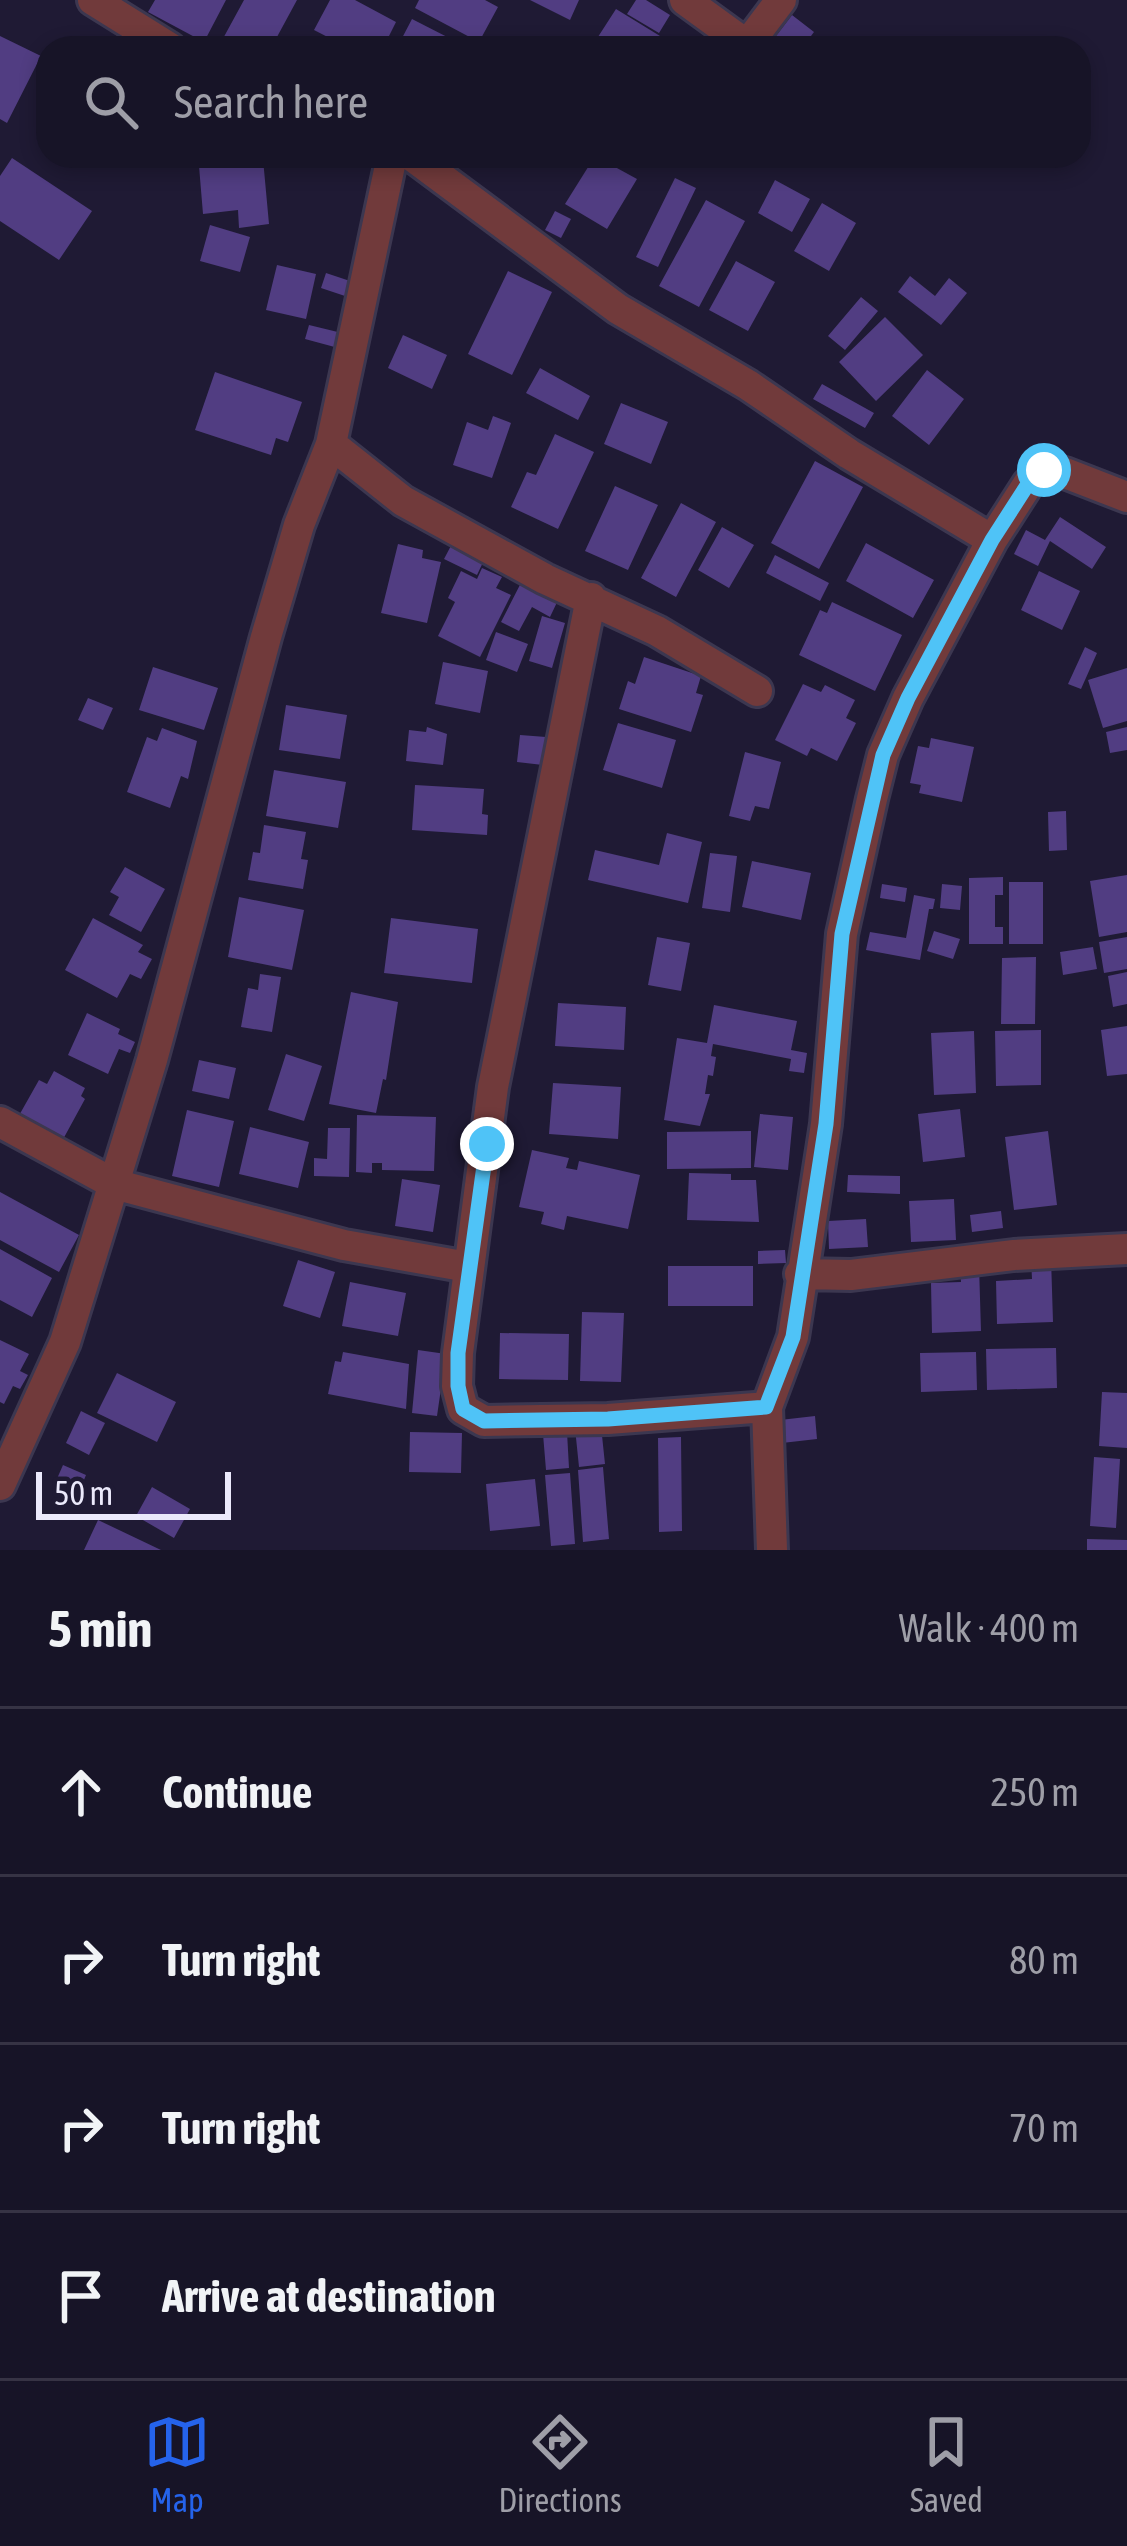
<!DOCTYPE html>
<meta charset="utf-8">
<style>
:root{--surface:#171427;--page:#201d2f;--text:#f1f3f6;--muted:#9e9ea7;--line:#363344;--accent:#2563eb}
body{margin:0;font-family:"Asap Condensed",sans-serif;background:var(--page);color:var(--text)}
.scale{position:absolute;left:36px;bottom:30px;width:195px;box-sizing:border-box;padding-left:12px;border:6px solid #ebe9fb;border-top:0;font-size:33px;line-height:42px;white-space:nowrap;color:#ebe9fb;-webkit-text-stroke:9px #1f1a34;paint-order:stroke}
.stop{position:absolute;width:36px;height:36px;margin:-27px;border:9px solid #4fc3f7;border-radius:50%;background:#fff}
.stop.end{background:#4fc3f7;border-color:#fff;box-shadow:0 3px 12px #0008}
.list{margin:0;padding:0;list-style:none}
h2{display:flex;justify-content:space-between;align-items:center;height:156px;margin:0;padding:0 48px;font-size:51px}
h2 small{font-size:39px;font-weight:400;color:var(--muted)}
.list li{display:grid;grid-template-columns:78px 1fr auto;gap:36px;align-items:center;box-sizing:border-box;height:168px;padding:0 48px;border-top:3px solid var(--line)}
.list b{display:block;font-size:45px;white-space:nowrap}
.list em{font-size:39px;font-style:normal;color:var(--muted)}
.icon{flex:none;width:66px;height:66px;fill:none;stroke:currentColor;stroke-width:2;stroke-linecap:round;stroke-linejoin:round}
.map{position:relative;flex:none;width:1127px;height:1550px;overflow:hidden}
.search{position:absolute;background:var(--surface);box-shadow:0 6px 18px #0003;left:36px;right:36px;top:36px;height:132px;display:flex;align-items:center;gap:30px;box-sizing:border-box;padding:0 42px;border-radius:36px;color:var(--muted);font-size:45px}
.sheet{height:828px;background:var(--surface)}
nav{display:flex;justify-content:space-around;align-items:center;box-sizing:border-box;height:168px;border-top:3px solid var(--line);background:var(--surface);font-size:33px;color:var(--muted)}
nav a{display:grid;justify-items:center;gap:6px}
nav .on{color:var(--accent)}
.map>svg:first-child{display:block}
.building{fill:#513d82}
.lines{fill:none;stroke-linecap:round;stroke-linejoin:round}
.minor-casing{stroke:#3c3750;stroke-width:36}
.minor{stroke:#713a3b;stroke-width:30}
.route{stroke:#4fc3f7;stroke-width:15}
</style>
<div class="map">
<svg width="1127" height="1550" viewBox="0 0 1127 1550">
<rect width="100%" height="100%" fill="#1f1a34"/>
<path class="building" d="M155 0H226L204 42 148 12Z
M244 0H297L271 48H228L220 44Z
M330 0H355L396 22 383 48H349L314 30Z
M419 0H485L498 7 479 42 415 8Z
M530 0H579L570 20Z
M636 0H646L670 15 659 33 627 14Z
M616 9 660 36 652 48H608L596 40Z
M792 15 814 32 802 48H773L769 45Z
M412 19 457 42 454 48H417L401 40Z
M0 36 41 56 7 123 0 119Z
M595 156 637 179 607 229 565 204Z
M12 158 92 211 59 260 0 221V176Z
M263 159 269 224 239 228 238 210 203 214 199 166Z
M675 178 696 188 658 267 636 257Z
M775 180 810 199 792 232 758 213Z
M706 200 745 221 699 307 659 286Z
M822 203 856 223 829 271 794 251Z
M555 211 571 219 561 238 545 230Z
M210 225 250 237 240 272 200 261Z
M736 261 775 282 748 331 709 310Z
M277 265 316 274 306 319 266 310Z
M508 271 552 292 512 375 468 354Z
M326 273 356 283 351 298 321 288Z
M910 276 935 296 949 278 967 293 941 325 898 292Z
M861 297 878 311 845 350 828 336Z
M885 317 923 355 876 401 839 362Z
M309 325 346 334 342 349 305 339Z
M403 335 447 355 432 389 388 368Z
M540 368 590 396 578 420 526 393Z
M927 370 964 399 929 445 892 416Z
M215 372 302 402 288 442 276 438 271 455 195 430Z
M822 384 874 413 865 428 813 399Z
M621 403 668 422 651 464 604 444Z
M493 416 511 423 492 478 453 465 467 422 488 430Z
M555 434 594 452 558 529 511 507 527 472 536 475Z
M815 461 863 487 819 569 771 543Z
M615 486 658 505 628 570 585 551Z
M681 503 716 522 676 597 641 578Z
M1060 517 1106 547 1092 569 1050 541 1038 566 1014 554 1026 530 1045 540Z
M722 527 754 545 729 588 698 570Z
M454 540 486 556 477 575 444 559Z
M866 543 934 580 913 618 846 581Z
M398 544 423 550 422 558 441 562 427 623 381 613Z
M775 555 829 583 820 601 766 573Z
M482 568 502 577 496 588 511 595 480 657 438 636 455 602 448 598 461 571 477 579Z
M1039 571 1080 591 1062 630 1021 610Z
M524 577 560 596 550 617 532 607 519 631 501 622Z
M832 602 902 635 875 691 799 655 820 610 827 613Z
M542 616 565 623 552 668 529 661Z
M496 632 528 644 517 672 486 660Z
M1085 647 1097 653 1081 689 1068 684Z
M644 657 701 676 696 693 703 695 691 732 619 709 628 681 635 684Z
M443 662 488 671 480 713 435 704Z
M153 667 218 688 204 730 139 710Z
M1127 668V721L1103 728 1088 680Z
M803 684 821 692 825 685 855 700 846 718 856 723 837 761 811 748 807 756 775 740Z
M88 698 113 708 103 730 78 720Z
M286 705 347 715 340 759 279 750Z
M618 723 676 740 662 788 603 770Z
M427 727 447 734 443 765 406 761 409 730 426 732Z
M1127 727V750L1110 753 1106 732Z
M162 728 197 741 188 779 181 776 170 808 127 792 147 737 157 741Z
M520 735 546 737 543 765 517 762Z
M931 738 974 747 962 802 919 793 921 785 910 783 918 746 929 748Z
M745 752 781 762 769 809 755 806 750 821 729 816Z
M274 770 346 782 338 828 266 816Z
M415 785 484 789 482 814 488 815 487 835 412 830Z
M1066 811 1067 850 1049 851 1048 812Z
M264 825 306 832 301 859 308 860 303 889 248 880 253 852 260 853Z
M667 833 702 842 688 903 588 880 595 850 659 865Z
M710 853 737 856 730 912 702 908Z
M752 861 811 873 801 920 742 907Z
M125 867 165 889 141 932 109 915 119 897 110 892Z
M1127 875V932L1099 937 1090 881Z
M1003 877V895H995V927H1003V944H969V878Z
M1009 882H1043V944H1009Z
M882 884 907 888 905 902 880 898Z
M942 884 962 886 960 910 940 908Z
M914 895 935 899 933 909H929L920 960 866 950 870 932 906 938Z
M239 897 304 910 292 970 228 957Z
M93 918 143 945 138 952 152 959 141 979 130 974 117 998 65 970Z
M391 918 478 929 472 983 384 973Z
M934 931 960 939 953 959 927 951Z
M657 937 690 943 681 991 648 985Z
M1127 937V969L1104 973 1099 942Z
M1093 947 1097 969 1063 975 1060 952Z
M1036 957 1035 1024H1001L1002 958Z
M1127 972V1004L1113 1007 1108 976Z
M260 974 281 977 272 1032 241 1027 248 988 258 990Z
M351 992 398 1002 386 1080 383 1079 376 1113 329 1104Z
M558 1003 626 1007 624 1050 555 1046Z
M714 1005 797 1021 791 1050 807 1053 804 1073 789 1071 791 1059 713 1044 711 1056 716 1057 713 1076 708 1075 705 1094H710L700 1126 664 1120 677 1038 707 1043Z
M87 1013 120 1029 118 1034 135 1042 130 1053 119 1049 108 1074 68 1055Z
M1127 1026V1074L1107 1076 1101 1030Z
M1041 1030V1085L996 1086 995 1031Z
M974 1031 976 1093 934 1095 931 1033Z
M286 1054 322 1066 304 1121 268 1110Z
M199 1060 236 1068 229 1099 192 1091Z
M54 1071 85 1088 81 1096 85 1099 61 1143 17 1119 39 1080 47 1084Z
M553 1083 621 1087 618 1139 549 1134Z
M960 1109 965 1157 923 1162 918 1114Z
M187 1110 234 1121 219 1187 172 1176Z
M760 1114 793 1117 788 1170 754 1167Z
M357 1115 436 1117 434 1171 382 1170V1163H372V1173L356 1172Z
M250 1127 309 1142 298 1188 239 1174Z
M328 1128H350L349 1177 314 1176V1158L327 1159Z
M751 1131V1168L667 1169V1132Z
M1048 1131 1057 1205 1014 1210 1005 1137Z
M532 1150 569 1158 566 1168 577 1170 579 1161 640 1175 628 1229 567 1216 564 1230 541 1224 544 1212 519 1207Z
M689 1173 731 1174V1180H756L759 1222 687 1220Z
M848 1175 900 1176V1194L847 1192Z
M402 1179 440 1185 433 1232 395 1226Z
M0 1192 79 1235 59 1272 0 1240Z
M954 1199 956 1240 911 1242 909 1201Z
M1001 1211 1003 1228 972 1232 970 1215Z
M866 1219 868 1247 829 1249 828 1221Z
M0 1249 52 1278 32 1317 0 1300Z
M785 1250 786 1263 758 1264V1251Z
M1051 1258 1053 1322 997 1324 996 1281 1032 1279 1031 1259Z
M298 1260 335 1272 320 1318 283 1306Z
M979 1265 981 1331 932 1333 931 1283 961 1282 960 1266Z
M668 1266H753V1306H668Z
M350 1282 406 1293 398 1336 342 1326Z
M582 1312 624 1313 621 1382 580 1381Z
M500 1333 569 1334 568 1380 499 1379Z
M0 1340 29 1354 20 1371 28 1375 20 1389 13 1386 4 1404 0 1402Z
M1056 1348 1057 1388 987 1390 986 1349Z
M418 1350 446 1354 437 1416 412 1413Z
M343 1352 409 1364 406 1409 328 1394 335 1361 341 1362Z
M976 1352 977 1390 921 1392 920 1353Z
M117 1373 176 1402 157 1442 97 1413Z
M1102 1392 1127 1393V1448L1099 1446Z
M81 1411 105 1423 89 1455 66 1443Z
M815 1416 817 1439 782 1443 780 1420Z
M601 1426 605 1464 579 1467 575 1428Z
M410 1432 462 1433 461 1473 409 1472Z
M567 1432 569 1468 546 1470 543 1434Z
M681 1437 682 1531 659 1532 658 1438Z
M1094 1457 1120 1459 1116 1528 1090 1526Z
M63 1465 86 1475 79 1492 56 1481Z
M603 1467 609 1539 583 1542 578 1470Z
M570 1473 575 1544 551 1546 545 1475Z
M535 1479 540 1526 490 1531 486 1484Z
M152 1487 190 1509 174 1538 136 1516Z
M98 1520 161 1550H84Z
M1087 1539 1127 1540V1550H1087Z"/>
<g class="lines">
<defs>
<path id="minor" d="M93 0 170 48
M685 0 751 48
M747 45 781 0
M412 156 618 309 748 385 849 454 992 540
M331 444 403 501 545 579 657 631 757 691
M591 598 493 1087 458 1353 457 1386 463 1409 484 1421 608 1419 767 1407
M0 1122 114 1184 344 1245 468 1267
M800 1274 851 1275 1014 1255 1127 1249
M0 1485 65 1342 152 1060 266 637 299 525 331 444 392 156
M772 1550 767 1407 793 1337 826 1124 842 934 872 799 883 755 908 698 992 540 1028 484 1044 470 1065 473 1127 497"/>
</defs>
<use href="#minor" class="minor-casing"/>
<use href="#minor" class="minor"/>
</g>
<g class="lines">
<path class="route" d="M487 1144 458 1353V1386L463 1409 484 1421 608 1419 766 1407 793 1337 826 1124 842 934 883 755 908 698 992 540 1028 484 1044 470"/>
</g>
</svg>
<div class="scale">50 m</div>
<div class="stop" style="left:1044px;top:470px"></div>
<div class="stop end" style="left:487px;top:1144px"></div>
<div class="search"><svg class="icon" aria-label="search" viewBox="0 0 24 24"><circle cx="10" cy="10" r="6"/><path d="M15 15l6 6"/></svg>Search here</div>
</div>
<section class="sheet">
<h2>5 min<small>Walk · 400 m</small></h2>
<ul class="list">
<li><svg class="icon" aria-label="ahead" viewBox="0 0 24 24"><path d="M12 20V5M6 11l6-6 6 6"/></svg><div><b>Continue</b></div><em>250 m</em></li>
<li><svg class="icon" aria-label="right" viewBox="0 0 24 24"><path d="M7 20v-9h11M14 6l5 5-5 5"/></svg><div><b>Turn right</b></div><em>80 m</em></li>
<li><svg class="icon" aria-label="right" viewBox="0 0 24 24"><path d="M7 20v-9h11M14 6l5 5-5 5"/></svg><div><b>Turn right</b></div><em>70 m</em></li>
<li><svg class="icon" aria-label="arrive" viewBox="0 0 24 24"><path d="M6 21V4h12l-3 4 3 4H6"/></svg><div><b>Arrive at destination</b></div></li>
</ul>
</section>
<nav>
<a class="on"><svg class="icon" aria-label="map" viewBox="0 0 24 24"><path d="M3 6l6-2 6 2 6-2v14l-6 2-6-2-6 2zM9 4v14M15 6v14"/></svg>Map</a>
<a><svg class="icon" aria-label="directions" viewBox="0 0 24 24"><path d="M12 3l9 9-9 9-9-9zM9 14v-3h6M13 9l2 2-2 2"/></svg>Directions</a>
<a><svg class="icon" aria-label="saved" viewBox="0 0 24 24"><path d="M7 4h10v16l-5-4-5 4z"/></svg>Saved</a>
</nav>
